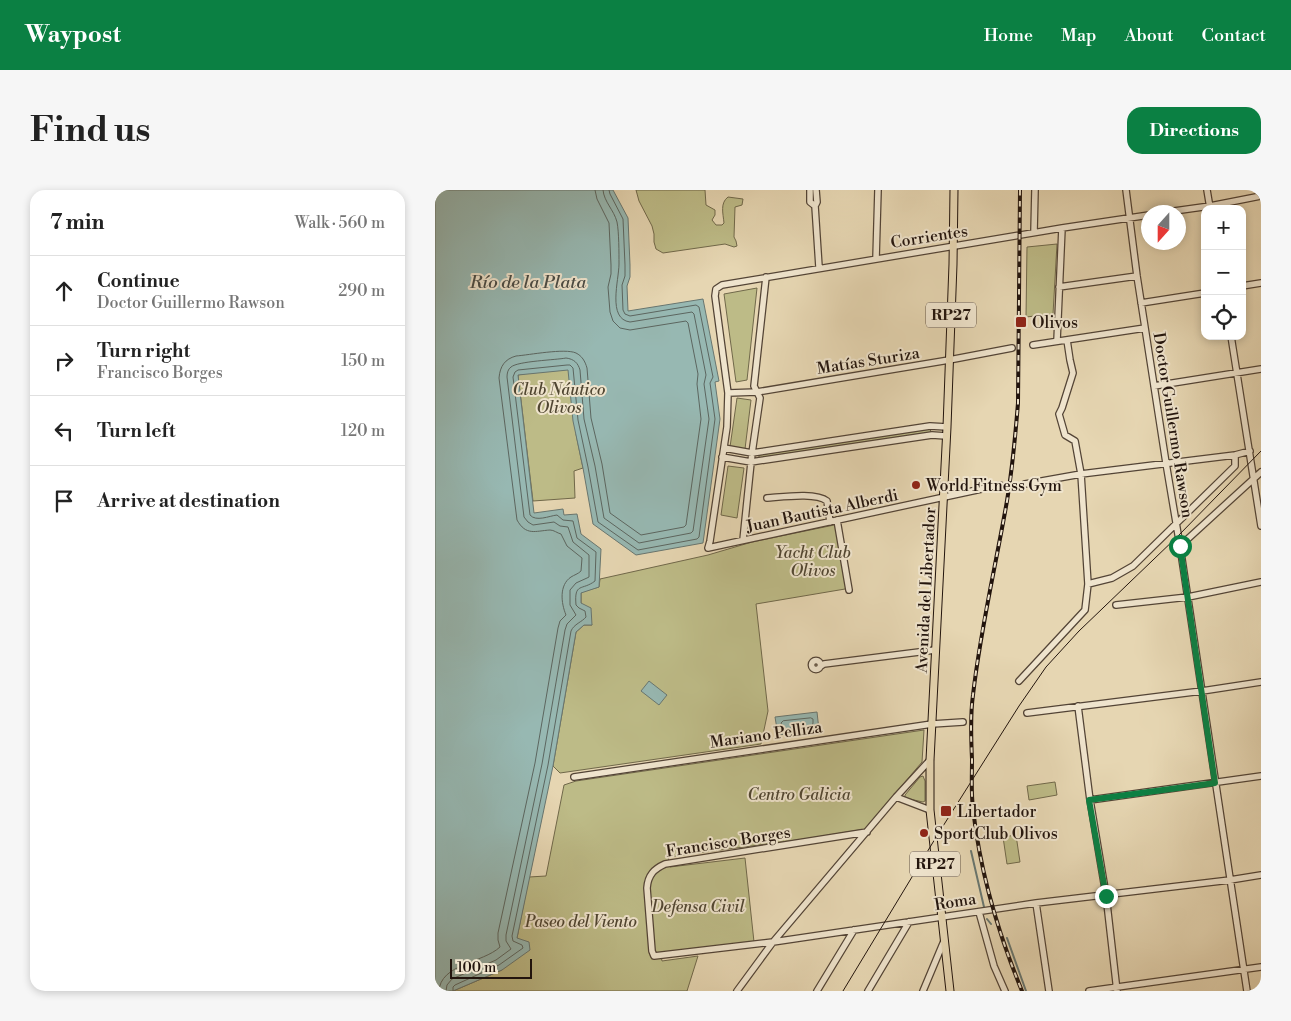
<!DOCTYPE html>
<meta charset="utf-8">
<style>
:root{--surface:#fff;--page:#f6f6f6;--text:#222;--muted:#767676;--line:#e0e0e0;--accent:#0b8043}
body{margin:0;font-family:"Libre Bodoni",serif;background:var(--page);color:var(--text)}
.controls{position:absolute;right:15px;top:15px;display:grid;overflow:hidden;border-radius:10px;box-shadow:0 2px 8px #0003}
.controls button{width:45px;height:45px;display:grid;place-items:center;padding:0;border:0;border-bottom:1px solid var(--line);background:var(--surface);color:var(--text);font:25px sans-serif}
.compass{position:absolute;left:706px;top:15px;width:45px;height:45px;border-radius:50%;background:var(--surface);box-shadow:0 2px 8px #0003;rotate:201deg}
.scale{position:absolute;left:15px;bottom:12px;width:82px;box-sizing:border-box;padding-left:5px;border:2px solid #22140d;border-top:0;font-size:14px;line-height:18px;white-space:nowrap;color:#22140d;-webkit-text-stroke:4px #efe4cd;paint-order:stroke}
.stop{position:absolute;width:15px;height:15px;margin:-11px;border:4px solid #0b8043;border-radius:50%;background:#fff}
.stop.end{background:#0b8043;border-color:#fff;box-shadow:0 1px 5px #0008}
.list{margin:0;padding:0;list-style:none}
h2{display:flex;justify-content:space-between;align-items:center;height:65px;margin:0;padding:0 20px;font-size:21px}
h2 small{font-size:16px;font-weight:400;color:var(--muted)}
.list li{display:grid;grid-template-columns:32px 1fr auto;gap:15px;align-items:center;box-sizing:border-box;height:70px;padding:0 20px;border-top:1px solid var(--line)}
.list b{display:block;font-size:19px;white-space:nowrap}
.list p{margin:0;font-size:16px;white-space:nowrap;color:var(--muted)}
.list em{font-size:16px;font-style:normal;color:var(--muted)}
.icon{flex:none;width:28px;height:28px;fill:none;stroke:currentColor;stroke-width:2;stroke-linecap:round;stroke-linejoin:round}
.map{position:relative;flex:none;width:826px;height:801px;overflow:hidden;border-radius:15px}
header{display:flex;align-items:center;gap:30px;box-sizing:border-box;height:70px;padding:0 25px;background:var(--accent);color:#fff}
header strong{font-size:24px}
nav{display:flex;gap:28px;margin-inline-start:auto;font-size:18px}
.intro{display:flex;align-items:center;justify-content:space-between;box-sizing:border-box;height:120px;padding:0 30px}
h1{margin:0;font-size:35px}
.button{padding:12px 22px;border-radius:15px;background:var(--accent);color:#fff;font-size:18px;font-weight:700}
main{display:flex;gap:30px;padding:0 30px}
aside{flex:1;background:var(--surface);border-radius:15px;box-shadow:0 2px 8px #0003}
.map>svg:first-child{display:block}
.green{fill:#bdbb87;stroke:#70684a}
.water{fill:#97b8b2;stroke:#687670}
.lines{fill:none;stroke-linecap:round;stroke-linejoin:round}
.shore{stroke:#5c6660;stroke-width:1}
.stream{stroke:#687670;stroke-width:2}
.minor-casing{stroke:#534436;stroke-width:8}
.major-casing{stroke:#22140d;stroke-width:9}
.minor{stroke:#efe4cd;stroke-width:5.5}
.major{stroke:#e6d6b2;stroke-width:7}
.tram{stroke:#22140d;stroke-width:1}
.rail-casing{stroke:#22140d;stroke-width:4}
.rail{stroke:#efe4cd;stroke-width:2;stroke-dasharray:5.5;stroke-linecap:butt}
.route{stroke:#0b8043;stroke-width:6}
.poi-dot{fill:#8f2418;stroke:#efe4cd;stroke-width:2}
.labels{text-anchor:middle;stroke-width:4;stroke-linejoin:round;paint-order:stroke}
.shield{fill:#efe4cd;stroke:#605247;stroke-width:1}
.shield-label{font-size:15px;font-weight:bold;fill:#22140d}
.street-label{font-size:16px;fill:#22140d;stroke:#efe4cd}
.poi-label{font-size:16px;fill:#22140d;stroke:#efe4cd;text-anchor:start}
.park-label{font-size:16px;font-style:italic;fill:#504632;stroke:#efe4cd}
.water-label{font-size:18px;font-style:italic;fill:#4b4d47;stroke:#efe4cd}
</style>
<header>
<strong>Waypost</strong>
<nav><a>Home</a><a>Map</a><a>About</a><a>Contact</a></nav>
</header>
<div class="intro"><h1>Find us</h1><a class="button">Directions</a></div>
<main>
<aside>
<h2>7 min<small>Walk · 560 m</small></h2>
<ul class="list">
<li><svg class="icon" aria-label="ahead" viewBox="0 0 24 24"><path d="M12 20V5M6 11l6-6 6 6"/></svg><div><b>Continue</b><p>Doctor Guillermo Rawson</p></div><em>290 m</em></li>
<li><svg class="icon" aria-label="right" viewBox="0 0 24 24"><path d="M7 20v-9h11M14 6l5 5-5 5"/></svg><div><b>Turn right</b><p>Francisco Borges</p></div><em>150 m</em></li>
<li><svg class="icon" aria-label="left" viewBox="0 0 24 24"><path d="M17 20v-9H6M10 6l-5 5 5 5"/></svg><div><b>Turn left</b></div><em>120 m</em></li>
<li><svg class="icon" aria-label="arrive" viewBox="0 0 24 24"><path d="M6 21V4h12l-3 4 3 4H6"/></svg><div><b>Arrive at destination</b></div></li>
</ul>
</aside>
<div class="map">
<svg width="826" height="801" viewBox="0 0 826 801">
<rect width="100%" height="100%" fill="#e6d6b2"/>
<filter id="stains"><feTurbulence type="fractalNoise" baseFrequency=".004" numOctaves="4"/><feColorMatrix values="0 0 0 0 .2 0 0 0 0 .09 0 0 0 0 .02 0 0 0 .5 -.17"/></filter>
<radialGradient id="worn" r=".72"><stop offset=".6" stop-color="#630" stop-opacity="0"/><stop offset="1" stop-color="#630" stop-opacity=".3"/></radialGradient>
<path class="green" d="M201 0H270L271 15 280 20V25L277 30 281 35H287L289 33C288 23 285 13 293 7L308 9 307 15 300 17 299 47 301 51 302 56 299 57 290 54 228 63 221 59 219 52V44L217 36 204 11Z
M622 54 618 124 591 127 592 57Z
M322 98 312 190 301 192 289 104Z
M206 160 141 244 148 278 139 281 140 308 98 311 83 185Z
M302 208 316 210 310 259 295 257Z
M495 238 496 243 324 269V265Z
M293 276 309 278 302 328 286 325Z
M404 334 416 398 321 414 333 521 326 554 125 583 118 576 141 442 149 435H157L146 413V402L164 397 165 389 273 365 317 352Z
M489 540 487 572 430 639 369 649 233 667 235 677 310 668 319 752 226 766 227 771 263 766 252 801H18L67 780 82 748 94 687 111 686 129 595 141 591Z
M488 586 490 591V611L488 612 470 608V605L485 587Z
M620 592 622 605 594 610 592 596Z
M581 645 585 672 572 674 568 647Z"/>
<path class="water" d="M0 0H178L193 28 195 75V87L192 96 193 121 268 109 284 191 280 192 285 229 268 353 201 365 158 334 148 278 138 231 133 180 83 185 99 323 128 319 129 325 142 324 146 344 166 359 164 397 146 403V413L156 418 157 435H149L141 442 118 576 82 748 94 752 95 760 67 780 18 801H0Z
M214 491 232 505 224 515 206 501Z
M382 522 384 540 343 545 340 527Z"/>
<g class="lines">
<path class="shore" d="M376 528 378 529V533L377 536 349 539 347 538 346 533 348 531Z
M4 801C5 774 48 773 65 757L63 750V743L100 573 123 438 125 431 131 425C126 413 124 395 136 387 139 385 143 384 146 381L147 368 132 356 126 344C122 343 119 340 115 340 100 341 91 346 82 330L64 188C65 176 70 169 81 166 94 165 130 158 141 163 147 166 150 171 152 178L156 228 167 274 175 323 206 345 249 337 251 335 266 229 262 194 263 184 253 133 251 131 195 140 185 138 178 131 175 122 173 97 176 84V75L174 33 162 9 160 0
M11 801 12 795 17 789 61 770 76 759 71 751V745L107 574 130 440 132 434 141 425 135 415V400L141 393 152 388 154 387V365L138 352 133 337 125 336 119 332 98 335 93 332 89 327 72 187C72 183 73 179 76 177 83 171 121 170 131 168 139 169 143 173 145 180L149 229 160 276 169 328 204 353 256 343 258 341 274 229 269 194 271 185 259 124 257 122 195 132C172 129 184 90 184 74 184 63 184 42 182 32 179 20 169 12 168 0
M18 801V797L20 795 64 775 88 758 87 755 78 751 77 746 113 575 136 441C139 434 147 432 151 427L150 421 144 418 141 415C139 392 147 401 160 391L161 362 142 348 138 331 128 330 122 325C114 326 101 332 95 325L78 187 80 182 83 180 132 175H135L138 178 143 230 153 277 163 332 203 360 262 349 264 347 280 229 275 193 278 187 264 117 261 115 195 126 190 124 188 120 187 95 190 86V75L188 29 175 4 174 0"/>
<path class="stream" d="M536 661 549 717
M552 729 556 734
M572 748 591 801"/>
<defs>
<path id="minor" d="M375 0V12L380 16
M381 0 382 12 380 16 384 77
M691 0 702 86 731 273 745 356 812 801
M772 0 775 18
M732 22 775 16 826 6
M599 42 600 0
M441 69 443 0
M807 96 826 93
M624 97 702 86
M706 113 770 103
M796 146 826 336
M622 151 627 38
M598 155 710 138
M719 196 826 179
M293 203 322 202 514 170 577 158
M289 258 317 263 495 236 512 237
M287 267 316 272 497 245 511 246
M590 294 646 284 800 265 815 261
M565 295 273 358 275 351 292 237 293 203 280 106 281 99 287 95 627 38 714 25
M332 308C347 307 381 302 392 311L395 332
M402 330 414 400
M308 350 317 263 325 208 319 196 331 87
M745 356 826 282
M653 394 677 388 698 376 800 276V265
M681 415 753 407 826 392
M376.5 475a4.5 4.5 0 1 1 9 0a4.5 4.5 0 1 1-9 0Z
M386 476 389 474 500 460
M584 491 650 420 653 394 646 284 640 251 630 245 624 224 627 218 638 183 635 170 632 150
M643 516 655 610 671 705 682 801
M592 523 767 501 826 492
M139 587 497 534 528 532
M461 607 495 620
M655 610 826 586
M432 642 230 674C219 679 213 685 212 698L217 761 219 766 338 752 601 713 795 690 826 685
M601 713 614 801
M544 722 559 776 570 801
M302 801 338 752 461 607 495 570
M382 801 419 740
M433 801 474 732
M488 801 509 751
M654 801 826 777"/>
<path id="major" d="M515 801 495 620V570L512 237 518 74 519 0"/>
</defs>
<use href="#minor" class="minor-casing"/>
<use href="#major" class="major-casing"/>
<use href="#minor" class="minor"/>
<use href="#major" class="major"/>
<path class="tram" d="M408 801 503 644 584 516 611 477 644 441 743 346 826 261"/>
<defs>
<path id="rail" d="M585 0 583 213C580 250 577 286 570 322 559 383 545 443 538 505 535 526 536 548 537 569 537 586 536 602 538 619 545 681 563 743 587 801"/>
</defs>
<use href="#rail" class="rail-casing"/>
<use href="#rail" class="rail"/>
</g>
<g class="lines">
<path class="route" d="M671 706 654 610 780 593 745 356"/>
</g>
<g class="poi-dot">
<rect x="580" y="126" width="12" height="12" rx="2.5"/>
<circle cx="481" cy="295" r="5"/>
<rect x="505" y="615" width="12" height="12" rx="2.5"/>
<circle cx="489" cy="643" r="5"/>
</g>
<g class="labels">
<g class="shield">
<rect x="491" y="112.5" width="50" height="25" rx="4"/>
<rect x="475" y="661.5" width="50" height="25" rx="4"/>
</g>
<g class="shield-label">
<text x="516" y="130">RP27</text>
<text x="500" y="679">RP27</text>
</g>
<g class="street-label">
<text transform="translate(494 46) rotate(-9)" y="6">Corrientes</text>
<text transform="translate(433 170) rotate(-9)" y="6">Matías Sturiza</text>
<text transform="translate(739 235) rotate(81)" y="6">Doctor Guillermo Rawson</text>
<text transform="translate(387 320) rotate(-12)" y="6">Juan Bautista Alberdi</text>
<text transform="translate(490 400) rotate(-87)" y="6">Avenida del Libertador</text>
<text transform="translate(331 544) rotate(-8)" y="6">Mariano Pelliza</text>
<text transform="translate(293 651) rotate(-9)" y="6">Francisco Borges</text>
<text transform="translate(520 711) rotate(-9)" y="6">Roma</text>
</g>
<g class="poi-label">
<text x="597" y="138">Olivos</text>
<text x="491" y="301">World Fitness Gym</text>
<text x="522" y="627">Libertador</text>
<text x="499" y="649">SportClub Olivos</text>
</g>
<g class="park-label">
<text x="124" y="205">Club Náutico<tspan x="124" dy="18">Olivos</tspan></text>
<text x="378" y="368">Yacht Club<tspan x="378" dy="18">Olivos</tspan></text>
<text x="364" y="610">Centro Galicia</text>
<text x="263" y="722">Defensa Civil</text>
<text x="146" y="737">Paseo del Viento</text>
</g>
<g class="water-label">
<text x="93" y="98">Río de la Plata</text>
</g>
</g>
<rect width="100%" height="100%" filter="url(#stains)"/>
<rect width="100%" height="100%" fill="url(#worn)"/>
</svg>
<div class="controls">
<button>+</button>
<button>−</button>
<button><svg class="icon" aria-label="locate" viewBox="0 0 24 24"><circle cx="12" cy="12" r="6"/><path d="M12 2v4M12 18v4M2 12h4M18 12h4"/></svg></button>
</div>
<svg class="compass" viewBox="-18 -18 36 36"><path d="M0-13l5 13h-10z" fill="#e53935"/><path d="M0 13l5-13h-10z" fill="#767676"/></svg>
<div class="scale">100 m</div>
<div class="stop" style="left:745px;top:356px"></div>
<div class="stop end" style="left:671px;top:706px"></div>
</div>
</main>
